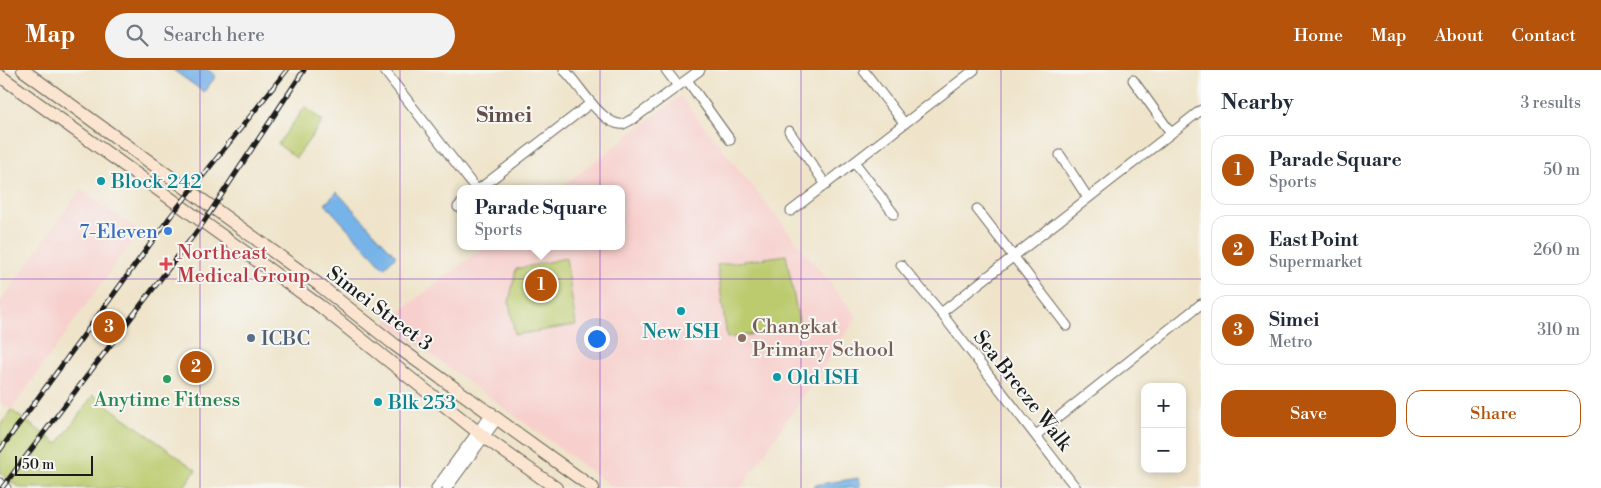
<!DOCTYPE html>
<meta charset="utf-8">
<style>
:root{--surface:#fff;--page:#f2f2f3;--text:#1f2937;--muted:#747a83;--line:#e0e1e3;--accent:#b45309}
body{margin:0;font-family:"Libre Bodoni",serif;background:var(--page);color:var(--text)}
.controls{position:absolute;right:15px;bottom:15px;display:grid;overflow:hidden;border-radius:10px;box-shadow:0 2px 8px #0003}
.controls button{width:45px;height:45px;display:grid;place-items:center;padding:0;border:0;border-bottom:1px solid var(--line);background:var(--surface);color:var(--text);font:25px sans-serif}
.scale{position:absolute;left:15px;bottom:12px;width:78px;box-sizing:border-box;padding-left:5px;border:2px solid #1c1c1c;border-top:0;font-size:14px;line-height:18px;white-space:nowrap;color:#1c1c1c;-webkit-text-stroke:4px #f6f6f2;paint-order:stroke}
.you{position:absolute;left:596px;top:268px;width:18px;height:18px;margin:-12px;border:4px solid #fff;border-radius:50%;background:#1a73e8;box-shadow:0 0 0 8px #1a73e833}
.badge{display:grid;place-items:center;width:32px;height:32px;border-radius:50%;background:var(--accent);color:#fff;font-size:16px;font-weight:700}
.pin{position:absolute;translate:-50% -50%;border:2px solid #fff;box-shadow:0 1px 5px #0006}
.popup{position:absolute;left:457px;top:115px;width:168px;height:65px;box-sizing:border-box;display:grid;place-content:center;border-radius:10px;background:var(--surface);filter:drop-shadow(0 1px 4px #0005);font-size:16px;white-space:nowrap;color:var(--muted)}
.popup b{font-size:19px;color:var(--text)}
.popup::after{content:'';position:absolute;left:50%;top:100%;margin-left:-10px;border:10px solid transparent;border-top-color:var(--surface)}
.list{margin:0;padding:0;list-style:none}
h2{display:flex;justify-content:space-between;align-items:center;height:65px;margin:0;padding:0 20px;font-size:21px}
h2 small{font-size:16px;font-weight:400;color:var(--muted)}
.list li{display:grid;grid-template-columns:32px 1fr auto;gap:15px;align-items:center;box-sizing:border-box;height:70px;margin:0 10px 10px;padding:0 10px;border:1px solid var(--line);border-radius:15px}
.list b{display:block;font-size:19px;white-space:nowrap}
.list p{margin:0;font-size:16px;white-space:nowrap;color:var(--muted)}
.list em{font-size:16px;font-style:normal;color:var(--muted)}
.actions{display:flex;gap:10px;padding:15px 20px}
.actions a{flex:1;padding:11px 0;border:1px solid var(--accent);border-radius:15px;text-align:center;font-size:18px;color:var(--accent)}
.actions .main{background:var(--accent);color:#fff}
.icon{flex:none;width:28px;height:28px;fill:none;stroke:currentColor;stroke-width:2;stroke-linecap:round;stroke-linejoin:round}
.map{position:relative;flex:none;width:1201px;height:418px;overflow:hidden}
header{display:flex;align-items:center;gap:30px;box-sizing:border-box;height:70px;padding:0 25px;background:var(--accent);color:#fff}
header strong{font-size:24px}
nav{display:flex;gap:28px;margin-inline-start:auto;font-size:18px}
.search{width:350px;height:45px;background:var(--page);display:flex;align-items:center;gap:12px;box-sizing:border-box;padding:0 18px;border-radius:28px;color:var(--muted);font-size:19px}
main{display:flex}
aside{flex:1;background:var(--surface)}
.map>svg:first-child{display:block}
.built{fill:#f7d0cd}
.green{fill:#bbcb6d;stroke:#6c7444}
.water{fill:#76b3e8;stroke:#496882}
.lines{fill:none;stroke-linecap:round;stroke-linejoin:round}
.minor-casing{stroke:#666259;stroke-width:11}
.secondary-casing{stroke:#666259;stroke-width:14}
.minor{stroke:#fff;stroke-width:9}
.secondary{stroke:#fce5d0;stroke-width:12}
.rail-casing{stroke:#1c1c1c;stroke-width:5}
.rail{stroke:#f6f6f2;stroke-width:3;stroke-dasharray:9;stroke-linecap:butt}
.grid{fill:none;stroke:#7b2cbf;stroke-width:1;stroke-opacity:0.55}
.culture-dot{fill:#0f9aa8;stroke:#f6f6f2;stroke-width:2}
.shop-dot{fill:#3f7fe0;stroke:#f6f6f2;stroke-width:2}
.health-dot{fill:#e0444e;stroke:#f6f6f2;stroke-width:2}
.service-dot{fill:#5c6f8a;stroke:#f6f6f2;stroke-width:2}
.education-dot{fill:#8d6e63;stroke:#f6f6f2;stroke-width:2}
.leisure-dot{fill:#2e9e5b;stroke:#f6f6f2;stroke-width:2}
.labels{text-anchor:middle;stroke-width:4;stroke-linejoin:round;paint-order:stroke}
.culture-label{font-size:20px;fill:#0d838f;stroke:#f6f6f2;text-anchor:start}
.shop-label{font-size:20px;fill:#366cbe;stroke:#f6f6f2;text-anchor:end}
.health-label{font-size:20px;fill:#be3a42;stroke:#f6f6f2;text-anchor:start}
.street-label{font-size:20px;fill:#1c1c1c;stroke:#f6f6f2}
.education-label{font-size:20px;fill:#785e54;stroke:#f6f6f2;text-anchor:start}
.service-label{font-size:20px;fill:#4e5e75;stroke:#f6f6f2;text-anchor:start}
.leisure-label{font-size:20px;fill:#27864d;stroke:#f6f6f2}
.neighbourhood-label{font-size:21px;font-weight:bold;fill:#644c48;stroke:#f6f6f2}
</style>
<header>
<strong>Map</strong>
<div class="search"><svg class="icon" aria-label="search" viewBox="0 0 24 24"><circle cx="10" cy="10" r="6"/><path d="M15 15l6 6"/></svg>Search here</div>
<nav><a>Home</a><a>Map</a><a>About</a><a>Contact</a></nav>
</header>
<main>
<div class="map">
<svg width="1201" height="418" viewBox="0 0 1201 418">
<rect width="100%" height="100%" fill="#f6f6f2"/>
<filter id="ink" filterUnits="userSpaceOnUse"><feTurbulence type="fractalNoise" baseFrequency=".02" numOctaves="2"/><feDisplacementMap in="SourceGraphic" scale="10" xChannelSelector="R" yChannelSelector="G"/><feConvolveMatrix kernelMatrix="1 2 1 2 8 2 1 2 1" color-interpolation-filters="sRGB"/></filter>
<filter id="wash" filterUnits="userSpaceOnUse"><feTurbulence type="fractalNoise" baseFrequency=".0096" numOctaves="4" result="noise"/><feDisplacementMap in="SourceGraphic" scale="20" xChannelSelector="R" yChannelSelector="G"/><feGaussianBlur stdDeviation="1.12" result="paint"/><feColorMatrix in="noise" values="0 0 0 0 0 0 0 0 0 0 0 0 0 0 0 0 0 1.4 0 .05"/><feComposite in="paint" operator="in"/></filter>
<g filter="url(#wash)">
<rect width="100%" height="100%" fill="#efe4ca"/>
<path class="built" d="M680 26 857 247 741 418H614L386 252 485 176H621V119H559Z
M81 119 139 161 11 340 0 332V232Z"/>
<path class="green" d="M305 37 323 51 296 88 278 74Z
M786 185 800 258 727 268 717 195Z
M566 188 576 255 515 265 509 232 516 199Z
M93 325 196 400 183 418H20L0 403V356L11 340 58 374Z"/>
<path class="water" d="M173 0H208L216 6 204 22Z
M337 122 396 186 384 198 325 134Z
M858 408 860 418H814V415Z"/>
</g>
<g filter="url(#ink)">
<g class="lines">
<defs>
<path id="minor" d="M384 0 476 119
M564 0C578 12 602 57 623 54 626 53 630 50 633 49L700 0
M666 0 678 16
M864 1 904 53
M687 10 730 70
M1133 10 1171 63
M789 61 826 115
M1060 85 1088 128
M855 93 894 144
M479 119 591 33
M458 137 461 134
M977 139 1067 256
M791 141 974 0
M901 195 941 243 1076 418
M941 243 1201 40
M1036 365 1201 234
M0 413 6 418
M436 418 492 342
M447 418 498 348"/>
<path id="secondary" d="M23 0 318 214 395 275 593 418
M0 6 320 236 484 367 556 418"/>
</defs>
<use href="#minor" class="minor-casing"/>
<use href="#secondary" class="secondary-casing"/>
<use href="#minor" class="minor"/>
<use href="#secondary" class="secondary"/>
<defs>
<path id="rail" d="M0 380 170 147 287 0
M2 418 203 153 304 0"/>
</defs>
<use href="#rail" class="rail-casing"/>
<use href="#rail" class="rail"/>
</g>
</g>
<path class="grid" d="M200 0V418M400 0V418M600 0V418M801 0V418M1001 0V418M0 209H1201"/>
<g class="culture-dot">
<circle cx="101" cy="111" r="5"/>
<circle cx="681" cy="241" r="5"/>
<circle cx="777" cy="307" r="5"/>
<circle cx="378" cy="332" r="5"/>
</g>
<circle class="shop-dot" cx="168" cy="161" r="5"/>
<path class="health-dot" d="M163.5 186.5h5v5h5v5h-5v5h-5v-5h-5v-5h5z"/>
<circle class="service-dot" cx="251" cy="268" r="5"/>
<circle class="education-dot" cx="742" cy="268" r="5"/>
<circle class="leisure-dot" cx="167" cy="309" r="5"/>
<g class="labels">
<g class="culture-label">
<text x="111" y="118">Block 242</text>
<text x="681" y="268" text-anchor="middle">New ISH</text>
<text x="787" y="314">Old ISH</text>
<text x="388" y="339">Blk 253</text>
</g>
<g class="shop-label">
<text x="158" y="168">7-Eleven</text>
</g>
<g class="health-label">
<text x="177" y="189">Northeast<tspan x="177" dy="23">Medical Group</tspan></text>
</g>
<g class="street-label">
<text transform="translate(380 238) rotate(37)" y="7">Simei Street 3</text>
<text transform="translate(1023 320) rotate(52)" y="7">Sea Breeze Walk</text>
</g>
<g class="education-label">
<text x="752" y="263">Changkat<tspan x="752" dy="23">Primary School</tspan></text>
</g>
<g class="service-label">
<text x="261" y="275">ICBC</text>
</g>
<g class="leisure-label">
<text x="167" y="336">Anytime Fitness</text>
</g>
<g class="neighbourhood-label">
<text x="504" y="52">Simei</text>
</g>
</g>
</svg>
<div class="controls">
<button>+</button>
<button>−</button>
</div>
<div class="scale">50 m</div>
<div class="you"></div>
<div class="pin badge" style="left:541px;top:215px">1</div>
<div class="popup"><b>Parade Square</b>Sports</div>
<div class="pin badge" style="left:196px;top:297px">2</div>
<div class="pin badge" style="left:109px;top:257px">3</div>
</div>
<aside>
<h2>Nearby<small>3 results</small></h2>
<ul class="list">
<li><span class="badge">1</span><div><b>Parade Square</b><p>Sports</p></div><em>50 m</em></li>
<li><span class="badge">2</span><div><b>East Point</b><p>Supermarket</p></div><em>260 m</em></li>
<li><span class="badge">3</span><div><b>Simei</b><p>Metro</p></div><em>310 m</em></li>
</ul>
<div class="actions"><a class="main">Save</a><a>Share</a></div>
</aside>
</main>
